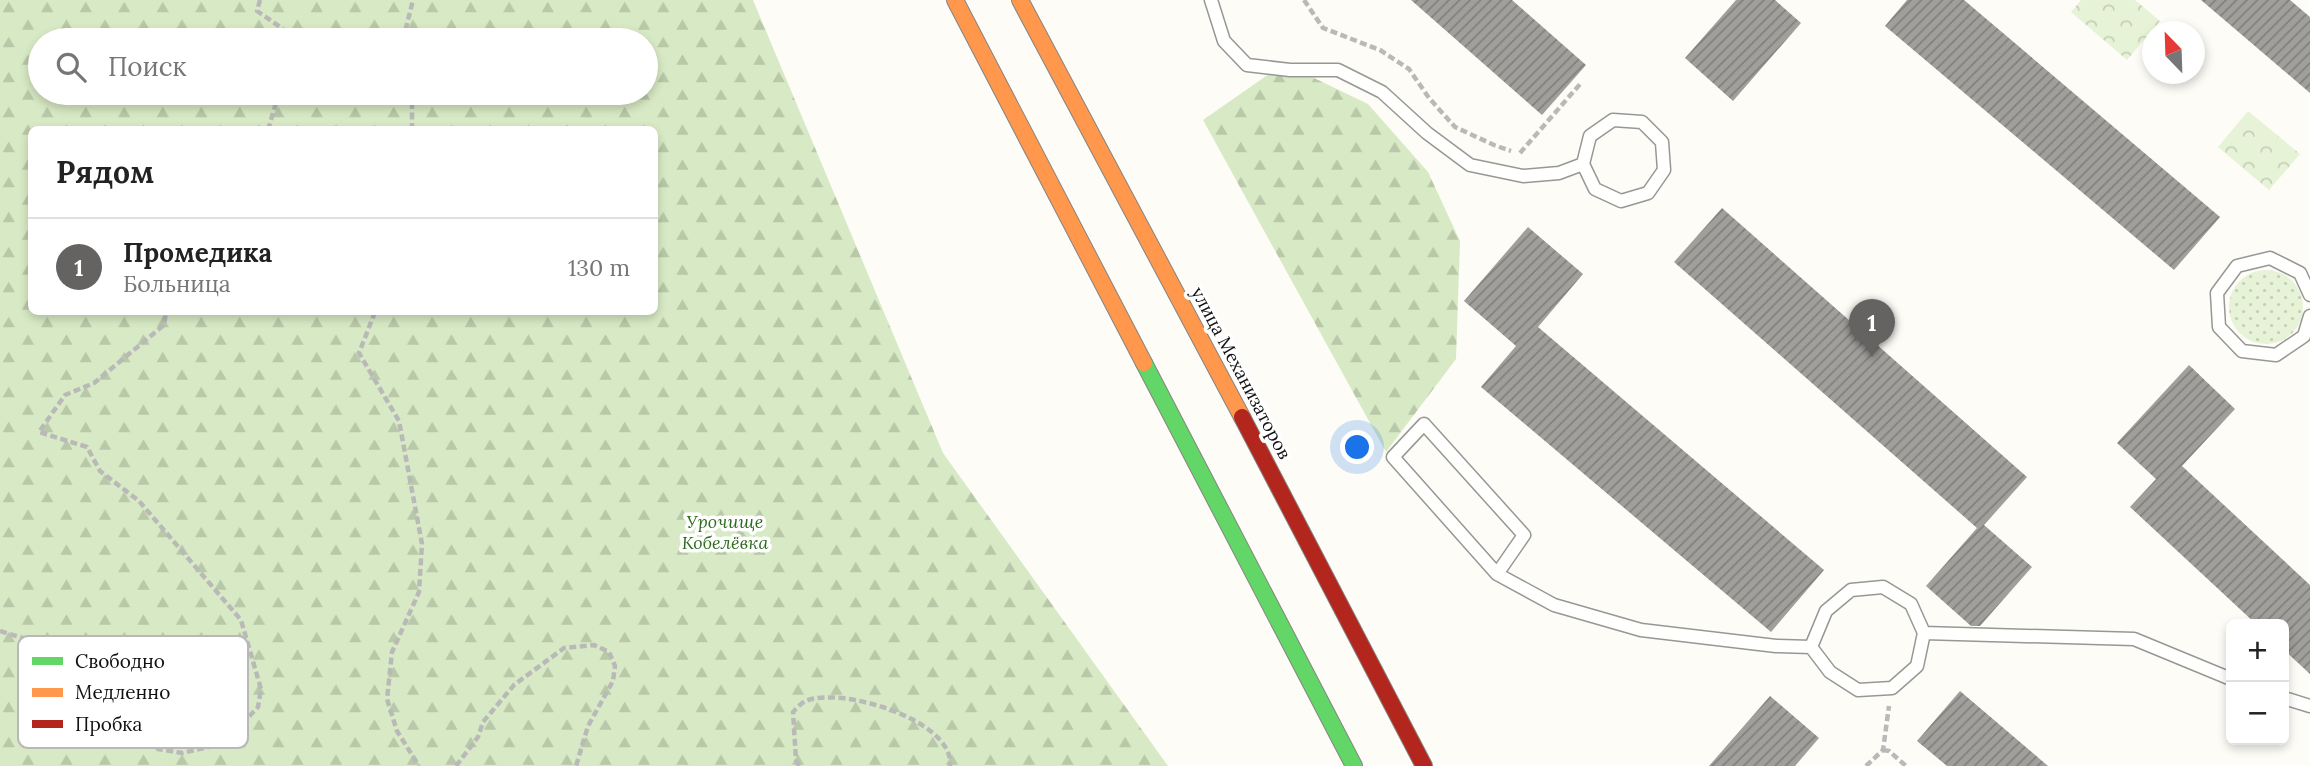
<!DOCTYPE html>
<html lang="ru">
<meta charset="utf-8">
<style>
:root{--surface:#fff;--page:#f6f6f6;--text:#222;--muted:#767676;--line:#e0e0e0;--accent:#646362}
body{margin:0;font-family:Lora,serif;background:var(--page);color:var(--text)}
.controls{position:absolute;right:21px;bottom:21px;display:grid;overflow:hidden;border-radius:10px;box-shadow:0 4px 10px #0003}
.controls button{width:63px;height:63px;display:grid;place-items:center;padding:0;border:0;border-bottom:2px solid var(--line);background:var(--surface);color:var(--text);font:35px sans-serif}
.compass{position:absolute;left:2142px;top:21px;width:63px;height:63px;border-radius:50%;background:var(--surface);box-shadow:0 4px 10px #0003;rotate:337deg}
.you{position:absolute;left:1358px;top:448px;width:24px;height:24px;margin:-18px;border:5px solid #fff;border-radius:50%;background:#1a73e8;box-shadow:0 0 0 10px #1a73e833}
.badge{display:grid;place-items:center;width:46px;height:46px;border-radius:50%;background:var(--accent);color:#fff;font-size:23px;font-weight:700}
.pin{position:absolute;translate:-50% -58px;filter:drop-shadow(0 2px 4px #0008)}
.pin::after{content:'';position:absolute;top:37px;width:24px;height:21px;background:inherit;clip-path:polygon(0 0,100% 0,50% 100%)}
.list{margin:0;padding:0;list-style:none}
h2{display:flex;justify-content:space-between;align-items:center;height:91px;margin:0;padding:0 28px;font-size:30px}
h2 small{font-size:23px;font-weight:400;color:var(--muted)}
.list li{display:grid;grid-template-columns:46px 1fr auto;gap:21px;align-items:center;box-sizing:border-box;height:98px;padding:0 28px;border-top:2px solid var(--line)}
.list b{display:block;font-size:26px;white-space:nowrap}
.list p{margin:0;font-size:23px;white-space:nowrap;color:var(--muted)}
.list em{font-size:23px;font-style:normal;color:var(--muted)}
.icon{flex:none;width:38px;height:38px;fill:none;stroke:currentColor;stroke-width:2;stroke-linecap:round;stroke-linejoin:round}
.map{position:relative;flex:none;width:2310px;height:766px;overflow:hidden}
.search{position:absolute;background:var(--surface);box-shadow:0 4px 10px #0003;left:28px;top:28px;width:630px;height:77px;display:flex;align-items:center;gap:18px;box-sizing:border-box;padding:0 24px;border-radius:38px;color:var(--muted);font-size:26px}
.panel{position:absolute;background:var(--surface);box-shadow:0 4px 10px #0003;left:28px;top:126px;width:630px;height:189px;border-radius:10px}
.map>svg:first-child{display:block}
.grass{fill:url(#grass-dots)}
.forest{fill:url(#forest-firs);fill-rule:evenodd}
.park{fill:url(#park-crowns)}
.building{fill:url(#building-hatch)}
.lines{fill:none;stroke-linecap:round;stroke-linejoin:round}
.lane-casing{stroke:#979795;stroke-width:15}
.fast-casing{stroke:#858482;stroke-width:18}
.slow-casing{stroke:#858482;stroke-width:18}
.jam-casing{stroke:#858482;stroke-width:18}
.path{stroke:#b9b9b8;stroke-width:4.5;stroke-dasharray:7 3.5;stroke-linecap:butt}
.lane{stroke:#fffffe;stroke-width:12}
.fast{stroke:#63d668;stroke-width:16}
.slow{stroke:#ff974d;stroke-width:16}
.jam{stroke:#b3261e;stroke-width:16}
.labels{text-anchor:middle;stroke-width:7;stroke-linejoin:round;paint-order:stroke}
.street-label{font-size:18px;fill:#111;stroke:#fff}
.park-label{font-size:18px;font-style:italic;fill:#2f6b1f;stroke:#fff}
.key{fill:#fff;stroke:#b8b8b8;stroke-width:2}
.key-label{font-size:19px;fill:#111}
</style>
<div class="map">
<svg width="2310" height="766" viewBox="0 0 2310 766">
<defs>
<pattern id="grass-dots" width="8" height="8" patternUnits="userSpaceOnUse" patternTransform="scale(1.75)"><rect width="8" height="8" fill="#e7f3d7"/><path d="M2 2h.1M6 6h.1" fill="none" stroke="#c5cfb8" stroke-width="1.8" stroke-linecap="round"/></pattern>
<pattern id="forest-firs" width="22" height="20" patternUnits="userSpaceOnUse" patternTransform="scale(1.75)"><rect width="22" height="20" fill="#d8eac5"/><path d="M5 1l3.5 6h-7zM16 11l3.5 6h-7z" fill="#b8c8a8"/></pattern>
<pattern id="park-crowns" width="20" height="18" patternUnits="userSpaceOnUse" patternTransform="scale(1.75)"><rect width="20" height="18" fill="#e7f3d7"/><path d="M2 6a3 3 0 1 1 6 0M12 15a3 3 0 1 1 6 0" fill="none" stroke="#c5cfb8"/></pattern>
<pattern id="building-hatch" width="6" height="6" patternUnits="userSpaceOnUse" patternTransform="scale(1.75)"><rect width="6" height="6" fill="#a19f9c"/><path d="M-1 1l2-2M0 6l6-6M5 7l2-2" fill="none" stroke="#82807e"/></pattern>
</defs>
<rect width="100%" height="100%" fill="#fdfcf7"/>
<path class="grass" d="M2229 307a37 37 0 1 1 74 0a37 37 0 1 1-74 0Z"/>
<path class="forest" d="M0 0H753L943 453 1168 766H0ZM40 40H646V93H40ZM32 130H654V312H32Z
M1269 74 1312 77 1368 104 1428 172 1460 241 1456 359 1386 452 1203 120Z"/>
<path class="park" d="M2081 0H2135L2160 21 2127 60 2071 12Z
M2248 111 2300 154 2269 190 2218 147Z"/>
<path class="building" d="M1411 0H1512L1586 65 1542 115Z
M1736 0H1775L1801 23 1733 101 1685 58Z
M1907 0H1964L2220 217 2174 270 1885 26Z
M2201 0H2290L2310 17V93Z
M1722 208 2027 477 1984 525 2032 567 1980 626H1971L1926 586 1977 528 1674 262Z
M1528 227 1583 274 1538 327 1824 570 1771 632 1481 387 1516 346 1464 301Z
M2189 365 2235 409 2182 466 2310 585V674L2284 650V624H2256L2130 507 2156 479 2117 443Z
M1960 691 2048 766H1947L1917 741Z
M1770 696 1819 738 1795 766H1709Z"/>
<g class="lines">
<defs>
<path id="lane" d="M1211 0 1224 41 1247 65 1290 70H1338L1382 92 1427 133 1470 165 1523 176 1559 173 1583 164
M1613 120 1642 122 1662 142 1664 170 1648 193 1621 201 1595 189 1583 164 1590 136Z
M2310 295 2300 273 2270 258 2237 266 2217 293 2219 327 2242 351 2276 355 2304 336 2310 316
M1497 574 1393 457 1424 424 1524 535 1497 574 1554 605 1641 630 1776 646 1811 647
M1883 587 1911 604 1924 633 1917 666 1892 688 1858 690 1830 672 1811 647 1826 611 1851 590Z
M1924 633 2134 639 2231 679
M2284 698 2310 706"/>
<path id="fast" d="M1144 363 1354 766"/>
<path id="slow" d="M955 0 1144 363
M1020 0 1242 417"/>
<path id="jam" d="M1242 417 1424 766"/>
</defs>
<use href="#lane" class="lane-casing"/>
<use href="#fast" class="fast-casing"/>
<use href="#slow" class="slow-casing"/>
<use href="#jam" class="jam-casing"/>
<path class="path" d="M260 0 257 11 283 29V40
M1304 0 1323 28 1380 50 1409 69 1429 98 1455 127 1494 145 1511 151
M403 40 413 0
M268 130 279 93
M412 130V93
M1520 153 1581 83
M375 312 359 353 399 421 422 544 419 592 392 652 387 699 397 731 419 766
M0 631 36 642 124 704 158 749 182 753 209 747 242 724 258 707 261 689 241 620 139 501 100 471 87 447 39 432 65 395 94 383 164 325 166 312
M1883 750 1889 751 1906 766
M456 766 478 737 483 722 514 685 564 648 594 645 609 652 615 666 613 681 588 726 576 766
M799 766 796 760 793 712C797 708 801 703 806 701 840 686 955 720 950 766
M1866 766 1883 750 1889 706"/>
<use href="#lane" class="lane"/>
<use href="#fast" class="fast"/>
<use href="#slow" class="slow"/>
<use href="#jam" class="jam"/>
</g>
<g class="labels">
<g class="street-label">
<text transform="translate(1241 373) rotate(62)" y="6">улица Механизаторов</text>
</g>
<g class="park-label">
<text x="725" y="528">Урочище<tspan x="725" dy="21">Кобелёвка</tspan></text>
</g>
</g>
<rect x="18" y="636" width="230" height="112" rx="10" class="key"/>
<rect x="32" y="657" width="31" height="8" fill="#63d668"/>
<rect x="32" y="688" width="31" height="9" fill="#ff974d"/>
<rect x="32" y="720" width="31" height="8" fill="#b3261e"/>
<g class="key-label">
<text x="75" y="668">Свободно</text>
<text x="75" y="699">Медленно</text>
<text x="75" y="731">Пробка</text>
</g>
</svg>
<div class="controls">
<button>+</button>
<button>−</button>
</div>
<svg class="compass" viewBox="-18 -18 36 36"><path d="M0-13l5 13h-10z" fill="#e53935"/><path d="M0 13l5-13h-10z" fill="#767676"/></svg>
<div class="you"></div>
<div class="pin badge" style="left:1872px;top:357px">1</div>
<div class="search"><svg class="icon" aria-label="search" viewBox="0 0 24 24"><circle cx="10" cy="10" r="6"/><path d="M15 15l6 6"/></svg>Поиск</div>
<section class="panel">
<h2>Рядом<small></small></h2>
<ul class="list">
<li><span class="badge">1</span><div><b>Промедика</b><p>Больница</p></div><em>130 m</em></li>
</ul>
</section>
</div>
